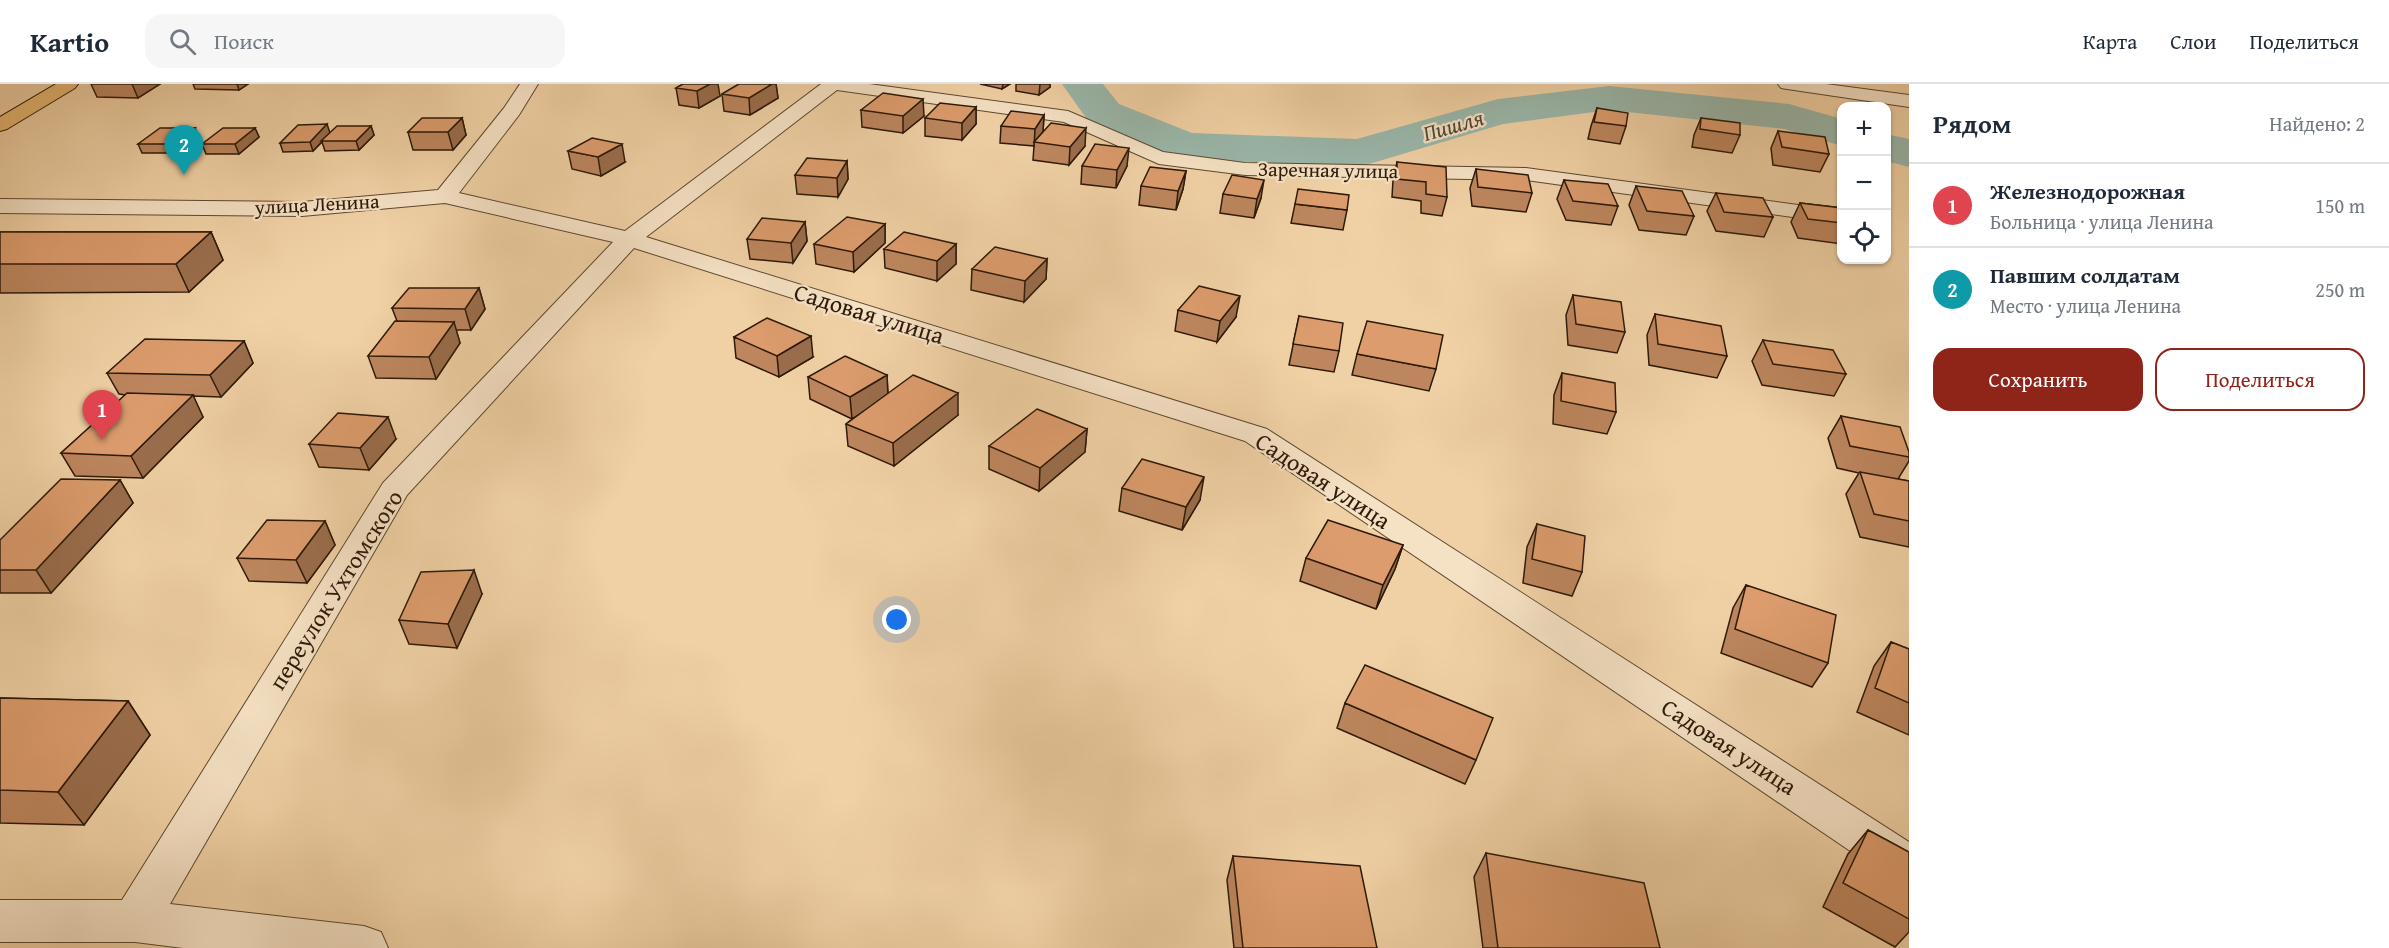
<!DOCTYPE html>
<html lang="ru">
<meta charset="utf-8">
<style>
:root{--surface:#fff;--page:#f6f6f7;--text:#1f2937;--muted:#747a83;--line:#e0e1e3;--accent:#8f2418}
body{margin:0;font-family:"Gentium Book Plus",serif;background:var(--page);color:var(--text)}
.controls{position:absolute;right:18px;top:18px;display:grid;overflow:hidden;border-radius:12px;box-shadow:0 2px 4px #0004}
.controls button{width:54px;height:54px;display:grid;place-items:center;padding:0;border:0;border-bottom:2px solid var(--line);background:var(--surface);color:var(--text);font:30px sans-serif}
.you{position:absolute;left:897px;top:536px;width:21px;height:21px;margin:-15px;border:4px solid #fff;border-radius:50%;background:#1a73e8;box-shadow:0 0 0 9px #1a73e833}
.badge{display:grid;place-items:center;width:39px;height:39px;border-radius:50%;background:var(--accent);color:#fff;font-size:20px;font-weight:700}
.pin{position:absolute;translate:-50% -50px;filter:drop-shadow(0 2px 3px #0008)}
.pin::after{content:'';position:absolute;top:32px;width:21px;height:18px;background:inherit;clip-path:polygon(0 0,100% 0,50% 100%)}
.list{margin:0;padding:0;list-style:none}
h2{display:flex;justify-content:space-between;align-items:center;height:78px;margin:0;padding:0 24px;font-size:26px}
h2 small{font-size:20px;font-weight:400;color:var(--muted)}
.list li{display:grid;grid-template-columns:39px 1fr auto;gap:18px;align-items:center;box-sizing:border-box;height:84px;padding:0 24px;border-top:2px solid var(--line)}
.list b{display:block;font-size:22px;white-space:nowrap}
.list p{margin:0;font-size:20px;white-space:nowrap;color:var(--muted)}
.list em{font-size:20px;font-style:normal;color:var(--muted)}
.actions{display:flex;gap:12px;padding:18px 24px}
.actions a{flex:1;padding:14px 0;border:2px solid var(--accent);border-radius:18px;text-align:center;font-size:21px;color:var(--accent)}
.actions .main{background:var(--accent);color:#fff}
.icon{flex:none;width:33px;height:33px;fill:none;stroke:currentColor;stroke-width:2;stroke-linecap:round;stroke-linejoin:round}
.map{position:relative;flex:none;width:1909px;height:864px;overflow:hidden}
header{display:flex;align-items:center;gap:36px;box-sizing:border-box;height:84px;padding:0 30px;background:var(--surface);border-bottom:2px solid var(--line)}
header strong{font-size:28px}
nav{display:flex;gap:33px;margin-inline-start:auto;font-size:21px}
.search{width:420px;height:54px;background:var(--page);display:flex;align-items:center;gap:15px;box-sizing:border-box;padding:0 21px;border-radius:18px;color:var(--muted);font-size:22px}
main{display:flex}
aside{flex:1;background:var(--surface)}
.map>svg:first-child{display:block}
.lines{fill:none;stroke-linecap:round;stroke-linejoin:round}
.river{fill:#9ab7aa;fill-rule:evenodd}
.minor-casing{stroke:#5e4830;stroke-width:2}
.major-casing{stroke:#2e1a09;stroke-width:2}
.minor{fill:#f5e1c4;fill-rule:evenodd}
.major{fill:#e8b872;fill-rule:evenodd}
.wall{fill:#bd865e;stroke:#2e1a09;stroke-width:1.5}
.shaded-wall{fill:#9a6d4c;stroke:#2e1a09;stroke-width:1.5}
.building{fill:#dc9c6d;stroke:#2e1a09;stroke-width:1.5}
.labels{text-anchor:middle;stroke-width:4.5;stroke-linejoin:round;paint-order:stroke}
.far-street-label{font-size:20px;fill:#2e1a09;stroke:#f5e1c4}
.far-water-label{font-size:22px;font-style:italic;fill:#4e4939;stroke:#f5e1c4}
.street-label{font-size:24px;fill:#2e1a09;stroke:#f5e1c4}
</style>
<header>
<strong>Kartio</strong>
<div class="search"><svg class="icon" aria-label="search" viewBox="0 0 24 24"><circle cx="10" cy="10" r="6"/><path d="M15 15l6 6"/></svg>Поиск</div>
<nav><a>Карта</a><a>Слои</a><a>Поделиться</a></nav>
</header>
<main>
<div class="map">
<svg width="1909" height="864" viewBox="0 0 1909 864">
<rect width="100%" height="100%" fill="#f0d1a5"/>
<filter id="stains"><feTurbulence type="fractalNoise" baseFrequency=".00333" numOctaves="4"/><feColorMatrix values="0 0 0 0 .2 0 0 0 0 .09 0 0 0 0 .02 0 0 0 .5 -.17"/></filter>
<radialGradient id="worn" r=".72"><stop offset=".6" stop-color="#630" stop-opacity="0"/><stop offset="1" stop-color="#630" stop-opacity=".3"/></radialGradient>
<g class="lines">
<path class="river" d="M1062 0H1103L1119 20 1192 49 1357 55 1498 15 1609 2 1789 20 1842 35V62L1784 45 1609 26 1503 40 1359 83 1186 75 1170 72 1089 38Z
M1886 50 1909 55V83L1886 77Z"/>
<defs>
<path id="minor" d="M520 0H538L519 31 459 109 625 147 821 0H869L1068 27 1163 68 1245 79 1526 84 1842 127V137L1836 139 1526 96 1245 91 1159 80 1064 38 837 6 646 153 1267 345 1909 758V801L1893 796 1245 357 634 164 407 411 170 820 364 842 381 848 388 864H183L135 858H0V816H122L383 399 613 158 445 119 302 132 0 129V115L302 118 438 106 504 24Z
M1778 0H1826L1909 11V23L1787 5 1781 4Z"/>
<path id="major" d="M56 0H78L75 4 7 45 0 47V33Z"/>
</defs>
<use href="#minor" class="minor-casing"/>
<use href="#major" class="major-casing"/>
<use href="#minor" class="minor"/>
<use href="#major" class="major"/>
</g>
<path class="wall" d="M91 0H160L138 14 97 13Z
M193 0H248L239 6 195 5Z
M683 0 720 12 699 24 679 21 676 4Z
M739 0H776L778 14 750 31 724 27 722 10Z
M980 0H1010L1002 5Z
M1016 0H1050V3L1039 11 1016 7Z
M976 23V40L962 56 925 52V34Z
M1597 24 1626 42 1620 60 1588 55 1591 42Z
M861 26 924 32 903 49 862 43Z
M1044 31 1043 48 1085 62 1069 81 1033 76 1034 62 1000 59 1001 42Z
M462 34 466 51 453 66H413L408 48Z
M1701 34 1740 51 1732 69 1692 63 1694 51Z
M371 42 374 51 359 66 325 67 322 58 313 67 283 68 280 59Z
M195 44 199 53 177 69H142L138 60Z
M255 44 259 53 239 70H206L202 60Z
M1778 47 1829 70 1820 88 1773 81 1771 64Z
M568 67 625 78 601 92 572 85Z
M847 77 848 95 838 113 797 110 795 91Z
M1397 78 1447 113 1442 132 1421 129V117L1392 113 1393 96Z
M1082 82H1127L1116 104 1081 100Z
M1476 85 1532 109 1526 128 1472 122 1470 104Z
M1186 87 1183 105 1176 126 1139 121 1141 102Z
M1564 96 1618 122 1611 141 1566 136 1557 115Z
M1636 102 1694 132 1686 151 1639 146 1629 121Z
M1716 109 1773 133 1764 153 1716 147 1707 127Z
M1223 110 1261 114 1254 134 1220 129Z
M1800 119 1842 124V160L1798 154 1791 138Z
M1295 120 1347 126 1343 146 1291 139Z
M805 138 807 157 793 179 750 175 747 155Z
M885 140V159L854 188 816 180 814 160Z
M0 148H211L223 176 189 208 0 209Z
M956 160V180L937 197 885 184 884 165Z
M1047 175 1046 195 1024 218 971 206 972 185Z
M479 204 485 225 471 246H456L460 259 436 295 376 294 368 272 397 237 392 224Z
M1573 211 1625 248 1617 269 1568 261 1566 231Z
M1178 226 1236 233 1217 258 1175 247Z
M1655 230 1727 272 1717 294 1649 281 1647 251Z
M1299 232 1339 267 1334 288 1289 281Z
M734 253 813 273 779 293 736 274Z
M1763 256 1846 290 1834 312 1762 301 1752 277Z
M244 257 253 279 221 313 193 312 203 333 143 394 75 392 61 369 126 311 119 310 107 289Z
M1357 270 1436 285 1429 307 1352 291Z
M1562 289 1616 328 1607 350 1553 340 1554 311Z
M887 291 888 310 958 331 894 382 848 362 846 340 852 335 810 315 808 293Z
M1841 332 1909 368V377L1898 395 1909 397V463L1860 453 1846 410 1859 389 1837 384 1828 354Z
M1087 345 1085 368 1039 407 989 385V362Z
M396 355 369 386 319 383 309 360Z
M120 396 133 419 51 509H0V456Z
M1122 404 1200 416 1182 446 1119 427Z
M325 437 335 461 307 499 249 497 237 474Z
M1537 440 1582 488 1572 512 1523 499 1527 463Z
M1403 461 1395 485 1376 525 1300 497 1306 474Z
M1746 501 1828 579 1812 603 1721 569 1733 524Z
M482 510 457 564 409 560 399 536Z
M1891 558 1909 565V651L1857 628 1874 582Z
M0 614 128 617 150 651 84 741 0 739Z
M1345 619 1476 676 1465 700 1337 644Z
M1868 746 1909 768V848L1895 863 1823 823 1848 770Z
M1486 769 1660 864H1483L1474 793Z
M1233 772 1377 864H1234L1227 796Z"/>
<path class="shaded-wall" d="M132 0H160L138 14Z
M237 0H248L239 6Z
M710 0H718L720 12 699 24 697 7Z
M772 0H776L778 14 750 31 749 14Z
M1003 0H1010L1002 5Z
M1040 0H1050V3L1039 11Z
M923 15 924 32 903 49V32Z
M976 23V40L962 56V39Z
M1044 31 1043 48 1034 58V63L1035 45Z
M462 34 466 51 453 66 448 48Z
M327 40 330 49 313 67 310 58Z
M371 42 374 51 359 66 356 57Z
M195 44 199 53 177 69 173 60Z
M255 44 259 53 239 70 235 60Z
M1086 44 1085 62 1069 81 1070 63Z
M622 60 625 78 601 92 598 73Z
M1129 64 1127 82 1116 104 1117 86Z
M847 77 848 95 838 113 837 94Z
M1186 87 1183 105 1176 126 1178 107Z
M1264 96 1261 114 1254 134 1257 115Z
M805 138 807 157 793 179 791 159Z
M885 140V159L854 188 853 168Z
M211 148 223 176 189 208 176 180Z
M956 160V180L937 197V177Z
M1047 175 1046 195 1024 218 1025 197Z
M479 204 485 225 471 246 465 225Z
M1240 212 1236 233 1217 258 1220 237Z
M454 238 460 259 436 295 429 273Z
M811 252 813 273 779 293 777 272Z
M244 257 253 279 221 313 210 291Z
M887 291 888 313 852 335 850 313Z
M958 309V331L894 382 893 359Z
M193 311 203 333 143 394 131 372Z
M388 333 396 355 369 386 360 364Z
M1087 345 1085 368 1039 407 1040 384Z
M1204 393 1200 416 1182 446 1186 423Z
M120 396 133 419 51 509 36 486Z
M325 437 335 461 307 499 296 476Z
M1403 461 1395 485 1376 525 1383 501Z
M474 486 482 510 457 564 448 540Z
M128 617 150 651 84 741 58 708Z"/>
<path class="building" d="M683 0H710L697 7 676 4Z
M739 0H772L749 14 722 10Z
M883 9 923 15 903 32 861 26Z
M940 19 976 23 962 39 925 34Z
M1597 24 1628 29 1626 42 1594 38Z
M1011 27 1044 31 1035 45 1001 42Z
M422 34H462L448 48H408Z
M1701 34 1740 39V51L1700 45Z
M1051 39 1086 44 1070 63 1034 58Z
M327 40 310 58 280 59 298 41Z
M337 42H371L356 57H321Z
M160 44H195L173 60H138Z
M223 44H255L235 60H202Z
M1778 47 1825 53 1829 70 1782 63Z
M592 54 622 60 598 73 568 67Z
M1095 60 1129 64 1117 86 1082 82Z
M807 74 847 77 837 94 795 91Z
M1397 78 1446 83 1447 113 1426 110V98L1397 95Z
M1150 83 1186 87 1178 107 1141 102Z
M1476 85 1528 91 1532 109 1478 103Z
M1232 91 1264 96 1257 115 1223 110Z
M1564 96 1608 100 1618 122 1573 117Z
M1636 102 1682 107 1694 132 1647 127Z
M1298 105 1349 111 1347 126 1295 120Z
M1716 109 1763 114 1773 133 1724 128Z
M1800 119 1842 124V139L1808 135Z
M847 133 885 140 853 168 814 160Z
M762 134 805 138 791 159 747 155Z
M0 148H211L176 180H0Z
M904 148 956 160 937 177 884 165Z
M995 163 1047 175 1025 197 972 185Z
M1199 202 1240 212 1220 237 1178 226Z
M409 204H479L465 225 392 224Z
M1573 211 1621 218 1625 248 1576 240Z
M1655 230 1721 242 1727 272 1658 260Z
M1299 232 1343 239 1339 267 1293 260Z
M767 234 811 252 777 272 734 253Z
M395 237 454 238 429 273 368 272Z
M1367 237 1443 251 1436 285 1357 270Z
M145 255 244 257 210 291 107 289Z
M1763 256 1833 266 1846 290 1773 280Z
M845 272 887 291 850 313 808 293Z
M1562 289 1615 299 1616 328 1561 317Z
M913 291 958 309 893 359 846 340Z
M127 309 193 311 131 372 61 369Z
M1037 325 1087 345 1040 384 989 362Z
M338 329 388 333 360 364 309 360Z
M1841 332 1900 343 1909 368V373L1850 362Z
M1142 375 1204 393 1186 423 1122 404Z
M1860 388 1909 397V437L1874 430Z
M61 395 120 396 36 486H0V456Z
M267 436 325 437 296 476 237 474Z
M1328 436 1403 461 1383 501 1306 474Z
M1537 440 1585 452 1582 488 1532 475Z
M474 486 448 540 399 536 421 488Z
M1746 501 1836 531 1828 579 1735 545Z
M1891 558 1909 565V619L1875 604Z
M1365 581 1493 634 1476 676 1345 619Z
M0 614 128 617 58 708 0 706Z
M1868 746 1909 768V835L1843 799Z
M1486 769 1644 799 1660 864H1498Z
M1233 772 1360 782 1377 864H1243Z"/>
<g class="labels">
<g class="far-street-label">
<text transform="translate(1328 86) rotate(1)" y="7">Заречная улица</text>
<text transform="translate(317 120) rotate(-3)" y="7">улица Ленина</text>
</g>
<g class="far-water-label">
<text transform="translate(1453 41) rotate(-16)" y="8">Пишля</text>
</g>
<g class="street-label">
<text transform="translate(869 230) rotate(17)" y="8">Садовая улица</text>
<text transform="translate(1323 397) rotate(33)" y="8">Садовая улица</text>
<text transform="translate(336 506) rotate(-58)" y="8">переулок Ухтомского</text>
<text transform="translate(1729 663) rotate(33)" y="8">Садовая улица</text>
</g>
</g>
<rect width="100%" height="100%" filter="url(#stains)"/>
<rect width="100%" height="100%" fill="url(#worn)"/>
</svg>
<div class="controls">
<button>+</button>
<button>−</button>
<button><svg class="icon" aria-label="locate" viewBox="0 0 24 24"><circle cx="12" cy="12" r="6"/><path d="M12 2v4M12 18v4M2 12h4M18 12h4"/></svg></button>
</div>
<div class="you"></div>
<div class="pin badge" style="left:102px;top:356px;background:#e0444e">1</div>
<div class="pin badge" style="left:184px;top:91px;background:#0f9aa8">2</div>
</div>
<aside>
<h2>Рядом<small>Найдено: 2</small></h2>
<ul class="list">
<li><span class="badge" style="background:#e0444e">1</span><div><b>Железнодорожная</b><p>Больница · улица Ленина</p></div><em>150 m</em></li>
<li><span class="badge" style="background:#0f9aa8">2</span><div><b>Павшим солдатам</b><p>Место · улица Ленина</p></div><em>250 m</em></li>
</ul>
<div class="actions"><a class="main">Сохранить</a><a>Поделиться</a></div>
</aside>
</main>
